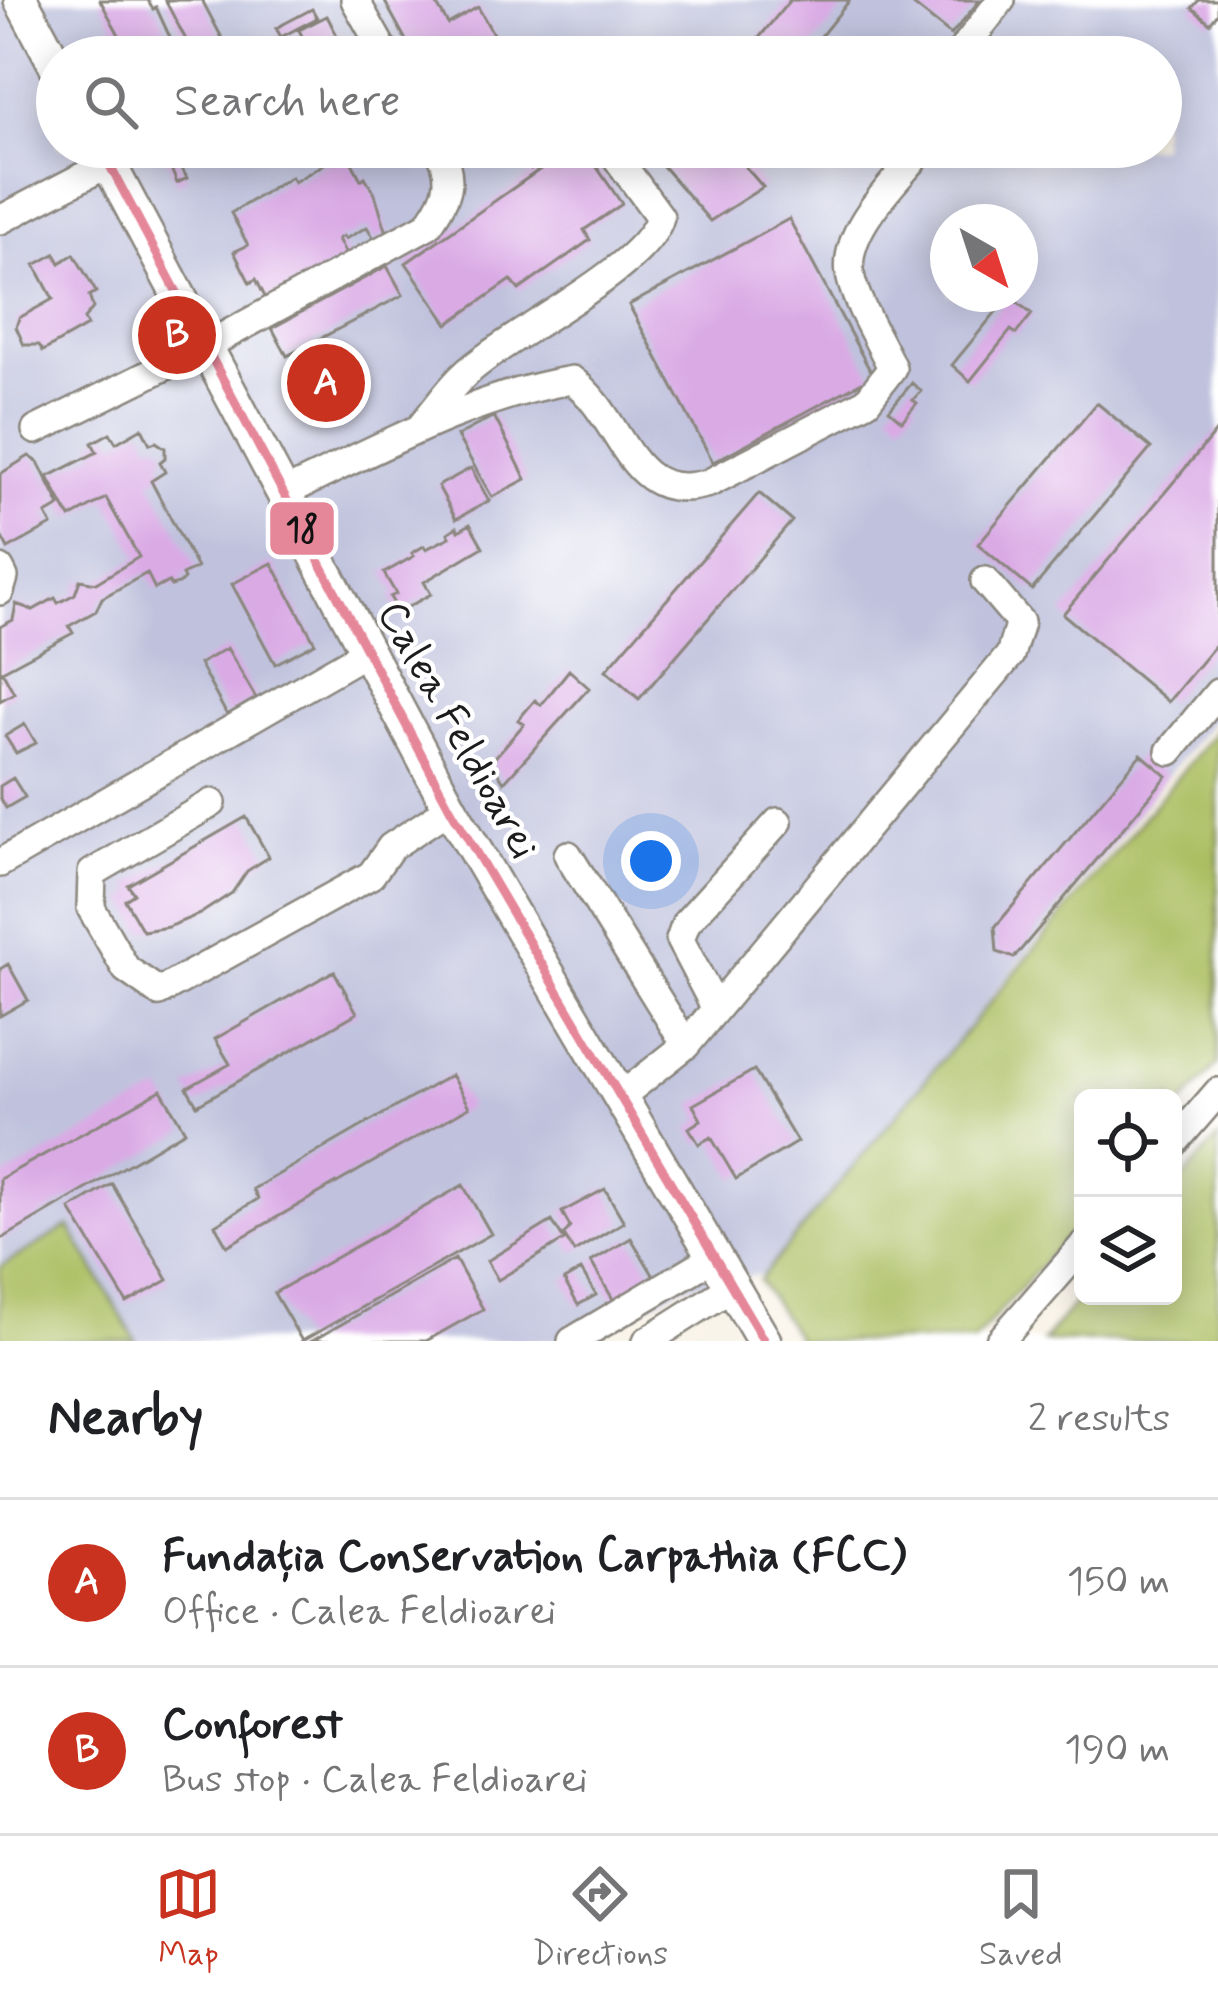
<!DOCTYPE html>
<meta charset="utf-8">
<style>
:root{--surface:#fff;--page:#f2f2f2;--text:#202124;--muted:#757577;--line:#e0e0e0;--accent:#c8321e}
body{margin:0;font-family:Mynerve,sans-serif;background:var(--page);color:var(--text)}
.controls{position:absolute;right:36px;bottom:36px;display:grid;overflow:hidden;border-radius:18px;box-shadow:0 6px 30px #0003}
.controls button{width:108px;height:108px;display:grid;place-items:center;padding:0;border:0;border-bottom:3px solid var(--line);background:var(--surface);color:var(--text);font:60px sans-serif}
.compass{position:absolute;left:930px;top:204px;width:108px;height:108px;border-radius:50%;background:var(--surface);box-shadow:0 6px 30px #0003;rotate:141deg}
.you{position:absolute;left:651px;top:861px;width:42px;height:42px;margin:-30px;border:9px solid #fff;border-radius:50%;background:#1a73e8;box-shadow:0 0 0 18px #1a73e833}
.badge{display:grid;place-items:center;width:78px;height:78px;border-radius:50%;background:var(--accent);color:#fff;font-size:39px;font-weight:700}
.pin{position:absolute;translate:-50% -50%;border:6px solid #fff;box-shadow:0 3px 12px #0006}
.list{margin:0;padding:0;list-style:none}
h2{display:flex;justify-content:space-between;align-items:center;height:156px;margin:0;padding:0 48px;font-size:51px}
h2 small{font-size:39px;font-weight:400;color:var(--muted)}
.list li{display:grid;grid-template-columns:78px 1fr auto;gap:36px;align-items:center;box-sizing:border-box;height:168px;padding:0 48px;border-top:3px solid var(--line)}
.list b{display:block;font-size:45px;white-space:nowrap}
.list p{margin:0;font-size:39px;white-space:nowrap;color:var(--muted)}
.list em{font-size:39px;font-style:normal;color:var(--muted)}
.icon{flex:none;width:66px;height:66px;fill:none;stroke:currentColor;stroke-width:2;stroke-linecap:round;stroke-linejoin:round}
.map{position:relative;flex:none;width:1218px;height:1341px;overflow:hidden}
.search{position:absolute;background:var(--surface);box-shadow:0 6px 30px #0003;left:36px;right:36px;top:36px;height:132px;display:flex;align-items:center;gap:30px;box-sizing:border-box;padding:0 42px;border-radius:66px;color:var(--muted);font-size:45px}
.sheet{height:492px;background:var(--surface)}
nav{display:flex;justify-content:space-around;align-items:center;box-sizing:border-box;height:168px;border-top:3px solid var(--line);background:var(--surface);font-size:33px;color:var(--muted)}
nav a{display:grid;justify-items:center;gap:6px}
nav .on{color:var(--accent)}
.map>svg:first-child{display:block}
.industrial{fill:#c0c2dd;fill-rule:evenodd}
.green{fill:#abbe61;stroke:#646d3e;stroke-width:3}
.building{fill:#daaae5}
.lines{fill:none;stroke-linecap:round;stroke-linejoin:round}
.minor-casing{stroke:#8a867e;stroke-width:32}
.major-casing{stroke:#8a867e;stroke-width:38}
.minor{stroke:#fff;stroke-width:27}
.major{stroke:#fff;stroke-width:33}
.bus-1-casing{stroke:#fff;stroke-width:18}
.bus-1{stroke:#e58799;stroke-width:9}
.labels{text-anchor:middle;stroke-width:9;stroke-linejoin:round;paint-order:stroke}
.street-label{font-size:42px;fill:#1c1c1c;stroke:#fff}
.line-badge{stroke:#fff;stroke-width:4.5}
.pale-badge-label{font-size:33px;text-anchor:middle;font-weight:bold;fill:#111}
</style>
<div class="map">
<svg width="1218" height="1341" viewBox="0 0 1218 1341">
<rect width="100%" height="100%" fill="#fff"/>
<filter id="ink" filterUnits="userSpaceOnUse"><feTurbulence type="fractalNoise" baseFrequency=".00833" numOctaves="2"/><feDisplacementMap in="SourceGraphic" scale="24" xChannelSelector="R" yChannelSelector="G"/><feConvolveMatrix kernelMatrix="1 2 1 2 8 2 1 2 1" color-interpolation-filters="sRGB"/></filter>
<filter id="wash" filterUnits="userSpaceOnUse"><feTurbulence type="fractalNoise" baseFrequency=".004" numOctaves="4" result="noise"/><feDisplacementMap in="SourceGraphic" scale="48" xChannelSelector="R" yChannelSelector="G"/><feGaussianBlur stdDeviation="2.7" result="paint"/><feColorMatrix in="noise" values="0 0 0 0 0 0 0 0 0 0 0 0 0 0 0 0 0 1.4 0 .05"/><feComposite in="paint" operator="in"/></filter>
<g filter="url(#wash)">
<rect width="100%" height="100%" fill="#f7f0e1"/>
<path class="industrial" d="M0 0H1218V713L771 1273 682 1287 590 1341H0ZM57 57H1161V147H57ZM948 222H1020V294H948Z"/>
<path class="green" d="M1218 728V1064L1173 1115V1098H1083V1218L974 1341H799L759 1280Z
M1218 1138V1341H1043L1083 1294 1173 1296V1190Z
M69 1226 136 1341H0V1267Z"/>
<g id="blocks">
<path class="building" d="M100 0H148L153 9 156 7 179 57H131Z
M165 0H202L232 57H195Z
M384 0H434L448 24 478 7 497 41 468 57H415Z
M790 0H850L804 57H757L749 50Z
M907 0H980L951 35Z
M1199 0H1218V13L1210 23 1192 8Z
M312 9 317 18 281 37 276 28Z
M327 16 348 57H279L273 45 288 38 291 44 303 38 299 30Z
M162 147H193L175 156 187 178 177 183Z
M528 147H557L531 169 518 157Z
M572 147H583L622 204 584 230 590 240 519 290 511 280 448 324 406 263Z
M681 147H728L763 187 710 221 662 165Z
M348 155 361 180 365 177 375 194 387 233 375 240 367 227 345 239 343 236 338 239 348 258 266 299 256 279 250 283 234 252 248 245 231 213 291 177 294 182 331 160 333 163Z
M789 219 873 376 713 462 629 305Z
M55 254 60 263 74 254 96 292 89 296 93 308 84 319 87 326 43 351 39 345H24L16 327 19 318 53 299 35 265Z
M387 266 403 295 287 356 272 328Z
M1009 296 1032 314 1016 334 1011 330 970 381 952 365Z
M330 346 362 405 326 425 293 367Z
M912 383 921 391 913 400 917 403 902 421 889 410Z
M1097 403 1151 448 1032 590 978 544Z
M494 416 526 479 492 497 457 436Z
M142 428 150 444 156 442 165 448V458L160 462 165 472 151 481 197 568 182 575 184 579 179 584 171 586 168 582 155 589 147 573 102 598 96 611 69 626 73 633 2 671 14 693 0 701V627L13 620 16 604 33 610 55 598 58 603 75 594 80 580 96 583 139 557 106 498 70 518 48 477 97 452 92 443 110 433 116 443Z
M1218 429V642L1168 702 1063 614Z
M29 456 38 462 60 506 46 514 52 525 8 549 0 534V474Z
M471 468 489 501 456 519 438 486Z
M759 493 792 521 639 699 606 670Z
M470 524 483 547 424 582 431 594 399 612 390 597 396 594 384 573 414 556 412 553 424 546 426 549 450 537 448 533 457 527 459 531Z
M272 563 315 643 275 664 232 584Z
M227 648 256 698 227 715 199 664Z
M569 670 589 688 504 782 491 762 524 724 518 720 535 700 541 705Z
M25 724 36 743 16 753 5 736Z
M1141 754 1167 776 1014 958 997 952 995 927Z
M13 778 25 797 6 808 0 798V786Z
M246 817 269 857 247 871 232 893 200 914 168 927 143 931 125 900 134 894 128 885Z
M8 964 28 1000 0 1016V969Z
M334 971 357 1013 197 1105 187 1088 230 1064 215 1039Z
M754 1070 797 1142 736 1179 711 1137 699 1144 689 1128 701 1120 693 1105Z
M451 1075 469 1107 227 1246 215 1225 258 1199 253 1189Z
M161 1090 185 1131 0 1240V1179Z
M112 1184 168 1280 127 1303 70 1209Z
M463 1185 491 1234 302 1341 274 1293Z
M605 1189 624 1222 574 1252 564 1235 570 1227 562 1212Z
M552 1221 564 1240 498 1280 487 1261Z
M631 1238 658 1283 617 1306 591 1262Z
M455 1259 483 1309 426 1341H312Z
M581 1270 596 1295 578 1305 564 1280Z"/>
</g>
</g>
<g filter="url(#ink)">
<use href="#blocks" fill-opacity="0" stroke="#8a867e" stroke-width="3"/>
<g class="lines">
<defs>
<path id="minor" d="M355 0 387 57
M957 57 1001 0
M0 220 109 163
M420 428C433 412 446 393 461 378 504 335 646 270 660 217L617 158
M36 430 206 346 428 225C448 197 456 179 438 147
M282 494C375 450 470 397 572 380 626 420 627 507 709 483L867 401 892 368C880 341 855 302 850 274 843 228 898 180 924 147
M0 569 4 577 0 591
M1170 751 1218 693
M212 803 92 873 91 908 126 969 159 992 371 875 391 847 450 808
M568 855 686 1045
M0 863 366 652
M716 1009 680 940 686 923 778 822
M619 1098 686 1045 1010 655 1020 622 985 581
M1173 1144 1218 1092
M572 1341 714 1257
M647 1341 732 1287
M1000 1341 1083 1246"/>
<path id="major" d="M21 0 57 67
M100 147 450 808 764 1341"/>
</defs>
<use href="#minor" class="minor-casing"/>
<use href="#major" class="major-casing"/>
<use href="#minor" class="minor"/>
<use href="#major" class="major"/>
<defs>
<path id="bus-1" d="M100 147 450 808 764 1341"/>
</defs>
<use href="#bus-1" class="bus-1-casing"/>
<use href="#bus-1" class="bus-1"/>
</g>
</g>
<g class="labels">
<g class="street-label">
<text transform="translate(460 729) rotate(61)" y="15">Calea Feldioarei</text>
</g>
</g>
<rect class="line-badge" x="268" y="500" width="68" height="57" rx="12" fill="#e58799"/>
<g class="pale-badge-label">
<text x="302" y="540">18</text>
</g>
</svg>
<div class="controls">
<button><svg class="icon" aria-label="locate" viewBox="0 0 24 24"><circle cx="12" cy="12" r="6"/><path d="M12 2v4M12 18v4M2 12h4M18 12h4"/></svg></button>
<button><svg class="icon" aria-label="layers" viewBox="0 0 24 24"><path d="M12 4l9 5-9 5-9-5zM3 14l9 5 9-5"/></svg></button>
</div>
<svg class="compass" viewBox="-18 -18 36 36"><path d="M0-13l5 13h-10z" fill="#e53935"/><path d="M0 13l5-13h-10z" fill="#757577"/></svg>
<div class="you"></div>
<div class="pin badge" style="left:326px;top:383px">A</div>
<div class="pin badge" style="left:177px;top:335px">B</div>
<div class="search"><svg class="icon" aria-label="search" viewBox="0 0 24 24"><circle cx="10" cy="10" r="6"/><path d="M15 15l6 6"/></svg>Search here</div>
</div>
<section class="sheet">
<h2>Nearby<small>2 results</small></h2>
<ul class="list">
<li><span class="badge">A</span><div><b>Fundația Conservation Carpathia (FCC)</b><p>Office · Calea Feldioarei</p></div><em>150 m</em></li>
<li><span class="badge">B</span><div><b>Conforest</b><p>Bus stop · Calea Feldioarei</p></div><em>190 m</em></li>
</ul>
</section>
<nav>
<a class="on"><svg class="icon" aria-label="map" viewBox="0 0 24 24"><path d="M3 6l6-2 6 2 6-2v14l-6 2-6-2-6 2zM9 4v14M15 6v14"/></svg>Map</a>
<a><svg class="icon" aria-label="directions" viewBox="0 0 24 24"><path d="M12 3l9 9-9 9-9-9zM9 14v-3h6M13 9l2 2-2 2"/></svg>Directions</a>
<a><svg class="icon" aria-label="saved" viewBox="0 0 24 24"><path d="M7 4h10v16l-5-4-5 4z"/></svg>Saved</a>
</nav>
